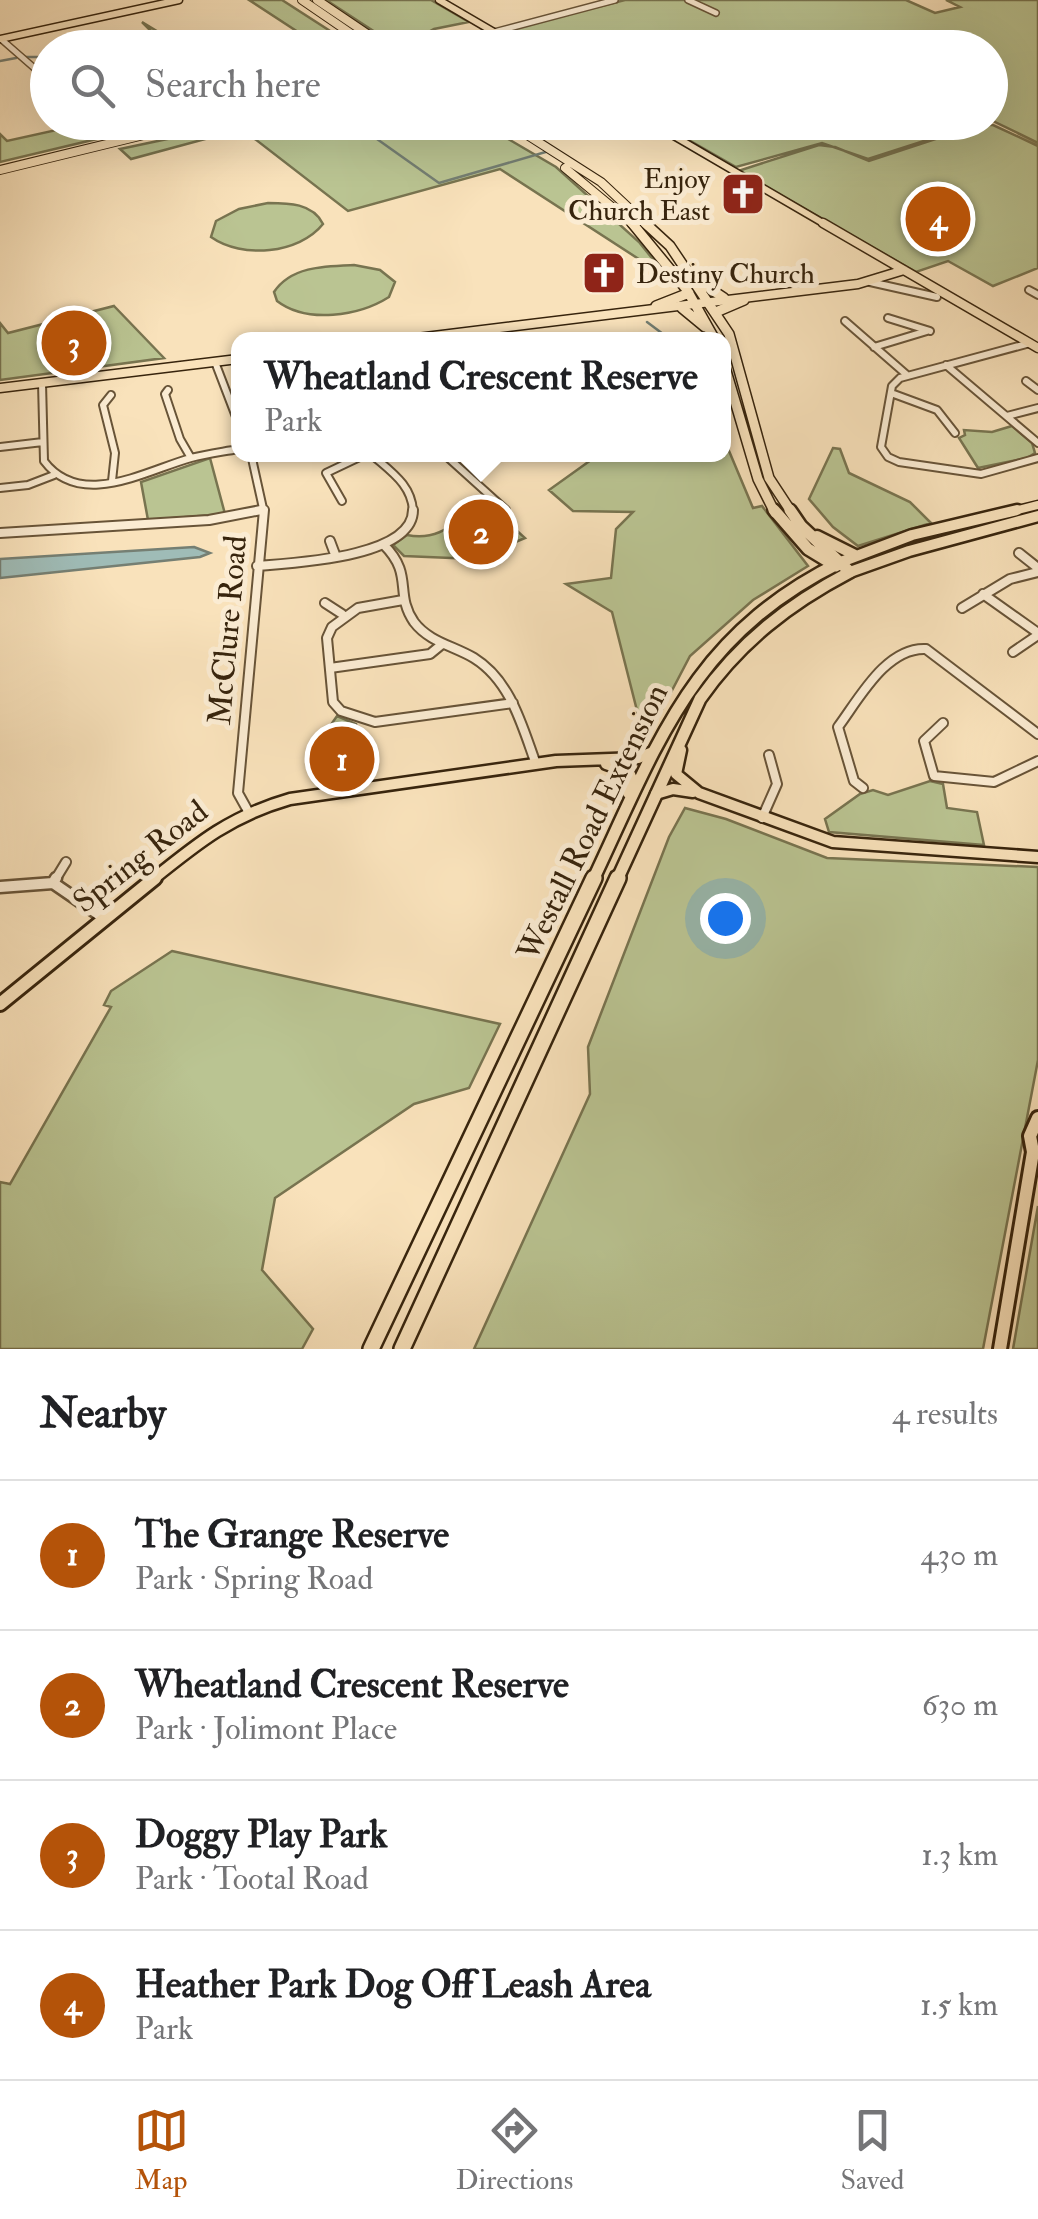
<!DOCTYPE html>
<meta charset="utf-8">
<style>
:root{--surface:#fff;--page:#f6f6f6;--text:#202124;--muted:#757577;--line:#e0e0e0;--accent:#b45309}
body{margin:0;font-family:"IM FELL Double Pica",serif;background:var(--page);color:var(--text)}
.you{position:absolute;left:725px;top:918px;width:35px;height:35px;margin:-25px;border:8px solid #fff;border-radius:50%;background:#1a73e8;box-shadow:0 0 0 15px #1a73e833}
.badge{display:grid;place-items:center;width:65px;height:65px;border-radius:50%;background:var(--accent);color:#fff;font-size:32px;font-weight:700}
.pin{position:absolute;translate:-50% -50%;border:5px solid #fff;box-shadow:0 2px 10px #0006}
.popup{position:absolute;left:231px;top:332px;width:500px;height:130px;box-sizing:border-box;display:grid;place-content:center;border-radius:20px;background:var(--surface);filter:drop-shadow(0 2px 8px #0005);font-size:32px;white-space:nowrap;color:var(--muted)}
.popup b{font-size:38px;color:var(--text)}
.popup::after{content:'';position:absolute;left:50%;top:100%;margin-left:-20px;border:20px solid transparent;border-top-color:var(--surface)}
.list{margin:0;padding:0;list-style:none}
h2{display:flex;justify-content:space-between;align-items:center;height:130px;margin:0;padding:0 40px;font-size:42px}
h2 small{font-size:32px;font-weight:400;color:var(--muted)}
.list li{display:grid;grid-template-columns:65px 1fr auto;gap:30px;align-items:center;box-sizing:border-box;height:150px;padding:0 40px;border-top:2px solid var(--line)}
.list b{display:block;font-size:38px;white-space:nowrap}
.list p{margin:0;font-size:32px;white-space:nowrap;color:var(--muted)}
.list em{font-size:32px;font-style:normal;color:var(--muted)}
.icon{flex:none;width:55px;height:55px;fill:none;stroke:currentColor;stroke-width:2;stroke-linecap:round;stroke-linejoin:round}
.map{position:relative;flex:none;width:1038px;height:1349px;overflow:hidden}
.search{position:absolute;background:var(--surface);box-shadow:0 10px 40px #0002;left:30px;right:30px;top:30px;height:110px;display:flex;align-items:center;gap:25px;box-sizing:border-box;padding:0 35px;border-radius:55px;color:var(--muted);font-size:38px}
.sheet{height:730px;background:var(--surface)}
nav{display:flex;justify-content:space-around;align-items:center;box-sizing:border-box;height:140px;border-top:2px solid var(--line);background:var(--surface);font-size:28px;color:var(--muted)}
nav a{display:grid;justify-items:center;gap:5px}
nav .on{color:var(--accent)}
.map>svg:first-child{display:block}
.green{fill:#bac492;stroke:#787450;stroke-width:2.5}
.water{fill:#9fbcb7;stroke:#757f73;stroke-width:2.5}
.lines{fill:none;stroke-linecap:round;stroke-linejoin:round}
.stream{stroke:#757f73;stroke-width:2.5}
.minor-far3-casing{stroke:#685438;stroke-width:8}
.minor-far2-casing{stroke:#685438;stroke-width:10}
.minor-far1-casing{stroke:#685438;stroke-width:12}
.minor-casing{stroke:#685438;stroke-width:15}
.major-far3-casing{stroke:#37240d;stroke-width:9}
.major-far2-casing{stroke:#37240d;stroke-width:11}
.major-far1-casing{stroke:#37240d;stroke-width:15}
.major-casing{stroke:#37240d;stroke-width:18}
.highway-far3-casing{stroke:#37240d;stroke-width:10}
.highway-far2-casing{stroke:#37240d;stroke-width:12}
.highway-far1-casing{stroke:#37240d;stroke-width:16}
.highway-casing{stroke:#37240d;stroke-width:20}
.minor-far3{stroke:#fbecd3;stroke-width:5}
.minor-far2{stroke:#fbecd3;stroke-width:6}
.minor-far1{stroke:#fbecd3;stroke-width:8}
.minor{stroke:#fbecd3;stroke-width:10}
.major-far3{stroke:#f9e2bb;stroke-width:6}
.major-far2{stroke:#f9e2bb;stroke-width:8}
.major-far1{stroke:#f9e2bb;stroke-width:10}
.major{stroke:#f9e2bb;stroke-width:12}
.highway-far3{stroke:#f9e2bb;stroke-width:8}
.highway-far2{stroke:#f9e2bb;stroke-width:9}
.highway-far1{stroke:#f9e2bb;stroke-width:11}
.highway{stroke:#f9e2bb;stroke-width:15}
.labels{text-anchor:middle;stroke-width:10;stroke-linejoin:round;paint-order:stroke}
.far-poi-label{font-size:28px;fill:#37240d;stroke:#fbecd3;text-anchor:end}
.street-label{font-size:32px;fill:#37240d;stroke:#fbecd3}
</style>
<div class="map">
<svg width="1038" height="1349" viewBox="0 0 1038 1349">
<rect width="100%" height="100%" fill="#f9e2bb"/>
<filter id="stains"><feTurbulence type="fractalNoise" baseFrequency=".002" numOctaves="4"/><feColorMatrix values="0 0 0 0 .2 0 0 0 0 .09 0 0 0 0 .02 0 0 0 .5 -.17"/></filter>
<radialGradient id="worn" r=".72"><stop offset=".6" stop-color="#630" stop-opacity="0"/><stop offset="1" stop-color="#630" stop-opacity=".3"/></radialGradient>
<path class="green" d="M249 0H282L355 47H321Z
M326 0H431L469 22 434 29 416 39 419 47H398Z
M625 0H906L935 13 960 7 946 0H1038V143L991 120 990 48H530L502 31Z
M142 22 165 36 203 33 231 47H116L155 35Z
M88 123 105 137 0 162V134L7 141Z
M243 123H481L556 167 639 242 668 278 500 169 348 211 242 129 131 159 120 149Z
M659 123H980L868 159 822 143 736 167Z
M978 125H993L1038 146V268L993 286 948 261 916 272 738 171 819 145 835 147 869 161Z
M268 203C288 203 313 203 323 224 299 254 242 259 211 237L216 221 239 209Z
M354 265 380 270 395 282 389 297C359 316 307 324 277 301L274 292C291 266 326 266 354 265Z
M114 306 164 358 0 380V323L8 333Z
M1012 426 1032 443 1035 453 1027 458 978 468 959 438 965 435 964 430 992 432Z
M724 439 753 508 762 506 808 566 753 600 690 656 645 742 612 612 566 584 611 578 616 529 633 512 573 511 549 490 598 455 724 454Z
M833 448 840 449 849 473 910 502 931 523 858 546 833 527 809 499Z
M210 458 225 514 148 520 141 482Z
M485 502 525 538 475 559 404 556 393 545 407 535C442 542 457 519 485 502Z
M337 716 356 724 361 782 327 787 323 736Z
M930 781 943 784 947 808 977 812 984 845 829 832 825 819 860 794 873 790 888 795Z
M685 808 726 819 827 858 1038 867V1060L983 1349H474L590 1094 588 1047 669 837Z
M172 951 500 1024 469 1088 414 1104 275 1198 262 1270 313 1329 302 1349H0V1182L10 1184 111 1007 104 1005 111 991Z
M1038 1206V1349H1013Z"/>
<path class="water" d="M194 547 210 553 200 557 0 578V559Z"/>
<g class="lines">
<path class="stream" d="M123 48 160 39 173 48
M26 57H48
M0 61 16 58
M353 122 439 183 549 151
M647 322 671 340"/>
<defs>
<path id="minor-far3" d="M688 0 716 13
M494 32 615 0
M1 39 48 80
M425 48 492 31
M96 122 106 130 136 122"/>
<path id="minor-far2" d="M870 282 937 297
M1029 290 1038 295
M888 318 930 331
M845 321 907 375
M1030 343 900 378 892 386 881 447 888 457 899 462 981 474 1038 458
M874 347 927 331
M215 362 238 422
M946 365 1038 443
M1026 381 1038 390
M42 383 44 461C81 510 147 470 191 458 206 454 222 452 238 449
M168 390 165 394 180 439 191 458
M891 393 937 410 955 433
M111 395 103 405 115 453 112 481
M1007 416 1038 408
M0 447 43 442
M251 454 264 513
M371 454C390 471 413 485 413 513
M444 454 506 510
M0 488 28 485 54 475
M342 501 326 473 366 454
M248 513 261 510"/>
<path id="minor-far1" d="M0 533 209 520 261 510
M330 541 336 557
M384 545C414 575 394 593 414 622 429 642 454 646 474 658 511 681 522 726 536 764
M1019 553 1038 568
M257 566C292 563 413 558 413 510
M983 594 1038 633
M403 600 358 608 332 627 327 638 333 702 341 711 375 722 513 703
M325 603 342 614
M962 608 1010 579 1038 572
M1013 652 1038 635
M330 668 430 654 441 645
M943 723 924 741 934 776 994 782 1038 761
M863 788 854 781 838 727C859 699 886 647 926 649L1038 734
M248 811 238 793 264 510
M762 818 777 784 769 755
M55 880 66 862"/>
<path id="minor" d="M53 883 56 878
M0 887 53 883 104 918"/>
<path id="major-far3" d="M439 0 521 48
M0 39 179 0
M650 122 828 226"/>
<path id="major-far2" d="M823 223 1038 348
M401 340 858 284 904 270
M0 388 238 359
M1006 513 1038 505"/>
<path id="major-far1" d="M817 536 855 555
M841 562 912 535 1017 510
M850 572 909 551 1038 516
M681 750 676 774 699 793 833 842 1038 857
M606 764 629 772 632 779 628 793
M656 794 673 789 693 792
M152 880C199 842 231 816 290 799L556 761 638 758 653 752"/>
<path id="major" d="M0 1004 155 878
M1000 1349 1033 1152 1030 1136 1038 1118"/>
<path id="highway-far3" d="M302 0 372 48
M317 0 388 48
M493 122 512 134
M507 122 601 182 648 226
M565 168 635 226
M0 170 197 122"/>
<path id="highway-far2" d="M632 223 687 290 715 340
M645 223 670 246 729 334 769 478 792 513
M700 282 724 298
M656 306 689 293
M682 308 705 327
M716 312 744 300
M724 364 758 479 775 513"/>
<path id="highway-far1" d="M774 510 808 549 836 566
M593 880C659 740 693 635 841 562
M617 880 700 699C740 642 789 604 850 572L801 526 790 510"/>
<path id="highway" d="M371 1349 594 878
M402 1349 618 878"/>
</defs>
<use href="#minor-far3" class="minor-far3-casing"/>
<use href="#minor-far2" class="minor-far2-casing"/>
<use href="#minor-far1" class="minor-far1-casing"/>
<use href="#minor" class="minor-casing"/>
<use href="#major-far3" class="major-far3-casing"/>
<use href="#major-far2" class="major-far2-casing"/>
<use href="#major-far1" class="major-far1-casing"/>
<use href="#major" class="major-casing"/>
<use href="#highway-far3" class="highway-far3-casing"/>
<use href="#highway-far2" class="highway-far2-casing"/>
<use href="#highway-far1" class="highway-far1-casing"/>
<use href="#highway" class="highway-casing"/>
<use href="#minor-far3" class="minor-far3"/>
<use href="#minor-far2" class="minor-far2"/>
<use href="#minor-far1" class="minor-far1"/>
<use href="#minor" class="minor"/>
<use href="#major-far3" class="major-far3"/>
<use href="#major-far2" class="major-far2"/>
<use href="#major-far1" class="major-far1"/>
<use href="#major" class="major"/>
<use href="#highway-far3" class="highway-far3"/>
<use href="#highway-far2" class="highway-far2"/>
<use href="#highway-far1" class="highway-far1"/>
<use href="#highway" class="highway"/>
</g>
<defs>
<symbol id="church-square" viewBox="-11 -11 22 22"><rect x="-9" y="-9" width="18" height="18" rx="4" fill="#8f2418" stroke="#fbecd3"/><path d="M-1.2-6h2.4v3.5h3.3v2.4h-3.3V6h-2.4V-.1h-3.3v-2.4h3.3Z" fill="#fff"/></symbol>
</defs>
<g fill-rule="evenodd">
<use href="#church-square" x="718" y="169" width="50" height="50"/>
<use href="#church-square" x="579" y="248" width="50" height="50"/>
</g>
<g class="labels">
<g class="far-poi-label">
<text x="710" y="188">Enjoy<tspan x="710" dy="32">Church East</tspan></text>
<text x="636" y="283" text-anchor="start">Destiny Church</text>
</g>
<g class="street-label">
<text transform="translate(227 630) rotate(-85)" y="11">McClure Road</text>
<text transform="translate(592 822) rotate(-64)" y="11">Westall Road Extension</text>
<text transform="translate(140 856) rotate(-38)" y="11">Spring Road</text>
</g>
</g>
<rect width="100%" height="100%" filter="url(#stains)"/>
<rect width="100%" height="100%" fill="url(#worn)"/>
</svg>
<div class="you"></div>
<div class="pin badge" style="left:342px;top:759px">1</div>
<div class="pin badge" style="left:481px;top:532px">2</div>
<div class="popup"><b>Wheatland Crescent Reserve</b>Park</div>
<div class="pin badge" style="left:74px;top:343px">3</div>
<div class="pin badge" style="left:938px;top:219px">4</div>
<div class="search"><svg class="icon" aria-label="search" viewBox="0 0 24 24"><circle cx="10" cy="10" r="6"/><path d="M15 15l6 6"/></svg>Search here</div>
</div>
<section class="sheet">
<h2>Nearby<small>4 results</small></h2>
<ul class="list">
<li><span class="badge">1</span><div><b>The Grange Reserve</b><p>Park · Spring Road</p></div><em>430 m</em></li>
<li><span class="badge">2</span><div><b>Wheatland Crescent Reserve</b><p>Park · Jolimont Place</p></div><em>630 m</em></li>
<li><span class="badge">3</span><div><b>Doggy Play Park</b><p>Park · Tootal Road</p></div><em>1.3 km</em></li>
<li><span class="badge">4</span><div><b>Heather Park Dog Off Leash Area</b><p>Park</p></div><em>1.5 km</em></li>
</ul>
</section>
<nav>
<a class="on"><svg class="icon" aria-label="map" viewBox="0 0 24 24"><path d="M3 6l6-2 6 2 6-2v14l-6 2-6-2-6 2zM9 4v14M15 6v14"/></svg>Map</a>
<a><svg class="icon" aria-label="directions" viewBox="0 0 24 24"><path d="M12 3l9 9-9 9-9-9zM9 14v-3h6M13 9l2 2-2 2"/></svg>Directions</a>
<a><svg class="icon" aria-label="saved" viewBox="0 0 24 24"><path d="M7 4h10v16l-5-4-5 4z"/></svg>Saved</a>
</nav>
